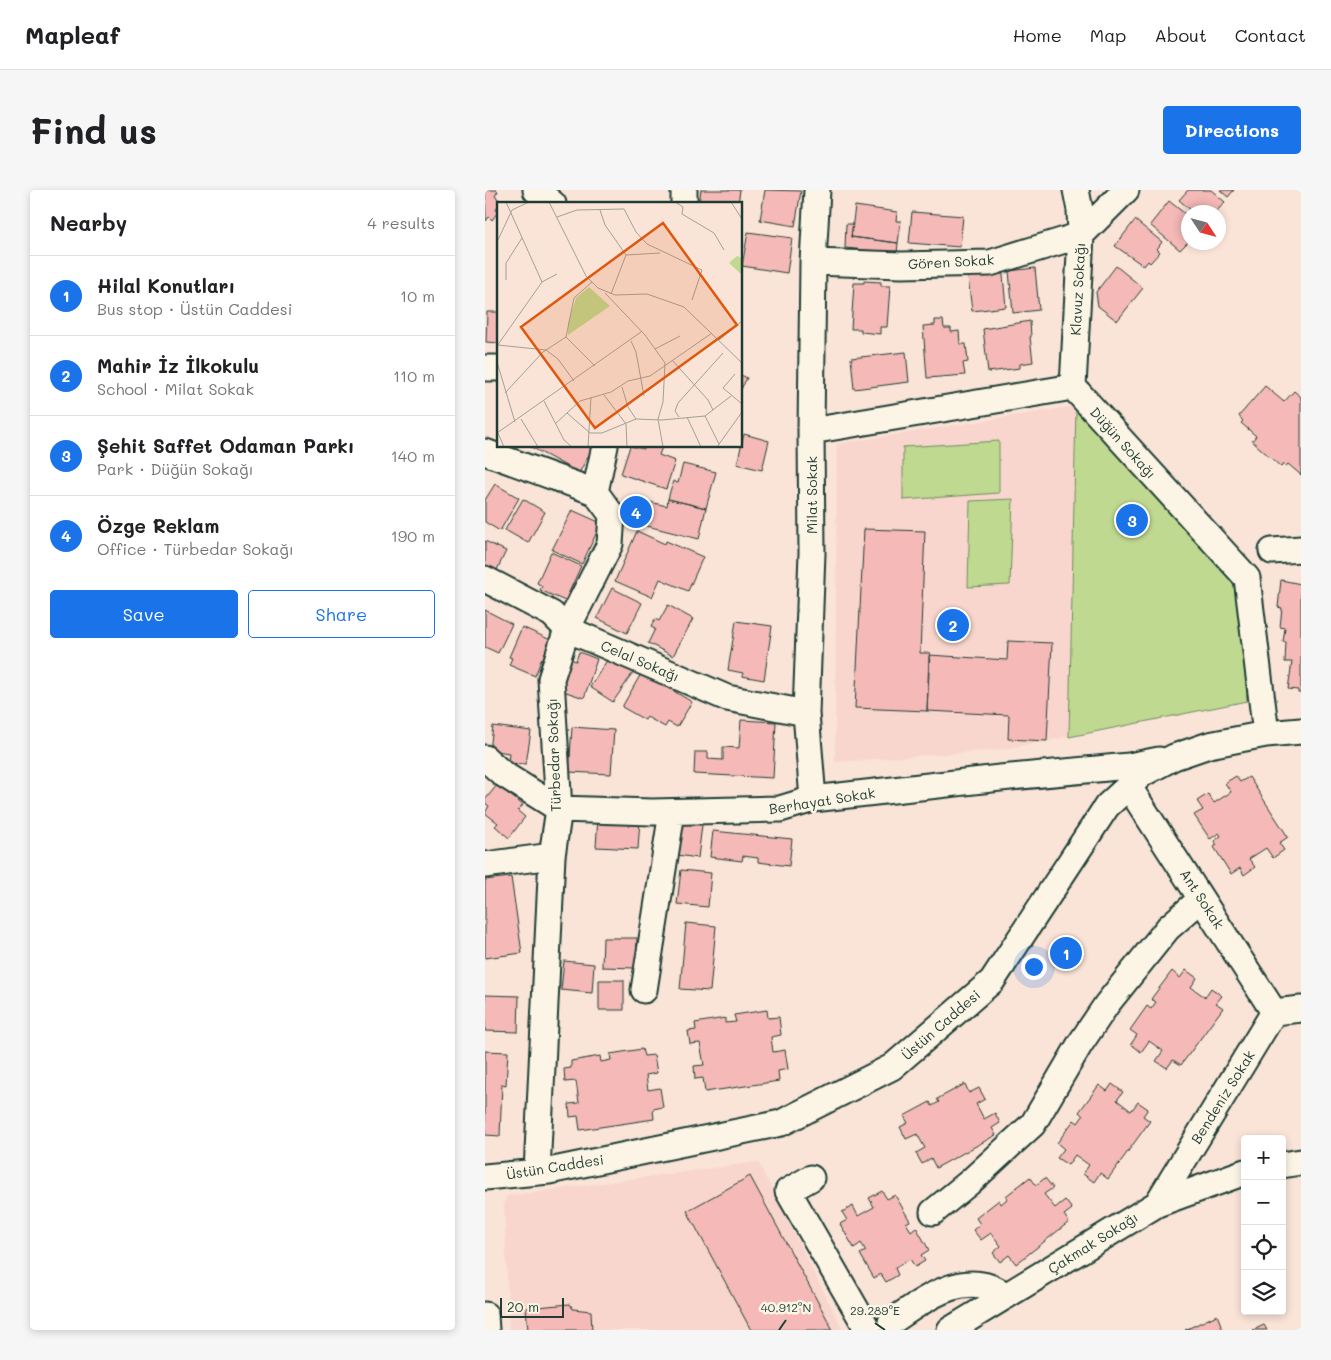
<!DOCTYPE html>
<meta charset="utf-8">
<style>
:root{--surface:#fff;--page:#f6f6f6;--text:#202124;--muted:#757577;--line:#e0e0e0;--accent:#1a73e8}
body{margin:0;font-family:Mali,sans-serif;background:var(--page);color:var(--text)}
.controls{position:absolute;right:15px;bottom:15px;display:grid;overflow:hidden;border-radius:5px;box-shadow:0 2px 8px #0003}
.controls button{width:45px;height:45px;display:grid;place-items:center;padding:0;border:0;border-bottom:1px solid var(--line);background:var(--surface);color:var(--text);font:25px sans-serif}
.compass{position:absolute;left:696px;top:15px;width:45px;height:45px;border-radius:50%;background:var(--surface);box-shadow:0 2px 8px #0003;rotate:126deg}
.scale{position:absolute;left:15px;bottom:12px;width:64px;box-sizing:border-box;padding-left:5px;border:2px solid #1f3d34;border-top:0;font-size:14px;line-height:18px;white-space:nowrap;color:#1f3d34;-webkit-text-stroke:4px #fcf5e5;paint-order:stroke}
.you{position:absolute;left:548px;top:776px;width:18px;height:18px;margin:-12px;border:4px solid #fff;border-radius:50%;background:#1a73e8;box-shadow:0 0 0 8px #1a73e833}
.badge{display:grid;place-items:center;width:32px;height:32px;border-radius:50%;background:var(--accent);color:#fff;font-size:16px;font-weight:700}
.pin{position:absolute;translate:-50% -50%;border:2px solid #fff;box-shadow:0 1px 5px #0006}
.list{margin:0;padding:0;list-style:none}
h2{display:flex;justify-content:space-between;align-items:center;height:65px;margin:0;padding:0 20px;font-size:21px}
h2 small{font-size:16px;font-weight:400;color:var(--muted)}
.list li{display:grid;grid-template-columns:32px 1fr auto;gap:15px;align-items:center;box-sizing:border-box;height:80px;padding:0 20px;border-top:1px solid var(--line)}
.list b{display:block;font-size:19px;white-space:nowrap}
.list p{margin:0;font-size:16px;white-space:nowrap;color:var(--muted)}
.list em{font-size:16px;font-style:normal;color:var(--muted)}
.actions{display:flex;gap:10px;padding:15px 20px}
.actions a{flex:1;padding:11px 0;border:1px solid var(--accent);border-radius:5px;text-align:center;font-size:18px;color:var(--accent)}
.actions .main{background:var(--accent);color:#fff}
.icon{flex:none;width:28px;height:28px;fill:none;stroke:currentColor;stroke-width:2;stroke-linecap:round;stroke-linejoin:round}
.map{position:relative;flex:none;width:816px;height:1140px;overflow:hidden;border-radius:5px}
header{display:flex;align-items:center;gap:30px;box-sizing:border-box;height:70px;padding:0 25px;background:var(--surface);border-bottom:1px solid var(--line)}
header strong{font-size:24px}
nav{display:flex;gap:28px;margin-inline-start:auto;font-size:18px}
.intro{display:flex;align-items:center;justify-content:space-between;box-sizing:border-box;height:120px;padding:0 30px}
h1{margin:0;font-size:35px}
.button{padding:12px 22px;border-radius:5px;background:var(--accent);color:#fff;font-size:18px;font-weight:700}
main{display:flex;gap:30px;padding:0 30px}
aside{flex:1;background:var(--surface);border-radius:5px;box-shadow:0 2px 8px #0003}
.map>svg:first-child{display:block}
.built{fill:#f8d6cd}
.green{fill:#c0d990;stroke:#708b62}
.building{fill:#f5b9b7;stroke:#1f3d34}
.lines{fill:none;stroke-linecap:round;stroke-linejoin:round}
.minor-casing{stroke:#1f3d34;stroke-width:29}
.minor{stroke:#fcf5e5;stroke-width:25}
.ticks{fill:none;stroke:#1f3d34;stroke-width:2}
.labels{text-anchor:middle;stroke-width:5;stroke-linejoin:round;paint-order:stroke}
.street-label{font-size:14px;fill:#1f3d34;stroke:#fcf5e5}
.inset-road{fill:none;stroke:#a2a196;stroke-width:1}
.view{fill:#de580e;fill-opacity:0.15;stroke:#de580e;stroke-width:2.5}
.inset-edge{fill:none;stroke:#1f3d34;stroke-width:2.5}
.ticks-label{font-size:12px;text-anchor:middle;fill:#1f3d34;stroke:#fcf5e5;stroke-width:5;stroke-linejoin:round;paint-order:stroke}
</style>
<header>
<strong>Mapleaf</strong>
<nav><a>Home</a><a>Map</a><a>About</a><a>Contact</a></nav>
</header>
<div class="intro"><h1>Find us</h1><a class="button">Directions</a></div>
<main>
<aside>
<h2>Nearby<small>4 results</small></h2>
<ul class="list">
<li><span class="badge">1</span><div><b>Hilal Konutları</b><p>Bus stop · Üstün Caddesi</p></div><em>10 m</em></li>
<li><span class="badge">2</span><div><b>Mahir İz İlkokulu</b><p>School · Milat Sokak</p></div><em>110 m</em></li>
<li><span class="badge">3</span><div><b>Şehit Saffet Odaman Parkı</b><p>Park · Düğün Sokağı</p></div><em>140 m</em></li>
<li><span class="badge">4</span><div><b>Özge Reklam</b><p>Office · Türbedar Sokağı</p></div><em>190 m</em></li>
</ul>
<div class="actions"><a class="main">Save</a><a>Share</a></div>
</aside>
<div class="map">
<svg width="816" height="1140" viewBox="0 0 816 1140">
<rect width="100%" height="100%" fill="#fae3d7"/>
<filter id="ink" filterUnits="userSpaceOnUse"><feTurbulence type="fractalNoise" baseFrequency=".02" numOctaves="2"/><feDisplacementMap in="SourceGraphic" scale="10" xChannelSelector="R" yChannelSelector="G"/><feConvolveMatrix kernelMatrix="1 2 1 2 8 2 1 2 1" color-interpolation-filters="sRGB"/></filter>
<g filter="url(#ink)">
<path class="built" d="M591 216 584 547 512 560 350 572 352 254Z
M273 972 358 1140H24L19 1012 22 1006Z"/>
<path class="green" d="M591 216 655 258 756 401 762 511 584 547Z
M514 251V303L418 310V257Z
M528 309 525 395 483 397 485 311Z"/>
<path class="building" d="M0 0H11L13 1 10 6 17 12 14 14 11 20 13 22 7 30 4 27 1 31Z
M216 0H255L253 14 214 12Z
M280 0 316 1 310 36 275 30Z
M703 0H726L740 12 731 22H708L694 10Z
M735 0H749L743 7Z
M684 11 704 27V51L695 60 665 35Z
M370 16 412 22 411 31H416L413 53 366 47Z
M427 22 478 26 475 57 424 53Z
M650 30 677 52 672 59 675 62 665 73 663 71 659 76 630 56Z
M361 34H368L366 47 413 53 412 63 360 58Z
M263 42 307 48 302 83 257 76Z
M517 75 521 117 487 121 482 79Z
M631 76 658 98 632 131 613 116 611 102Z
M550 78 554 120 528 123 524 81Z
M379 91 396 92V96H405L402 137H395V144L376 142V139H366L369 93H379Z
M2 122H14V153L1 152Z
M450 130H458L459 138H466V142L474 141 475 154H481L483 172 478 173 480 185 442 188 438 136 450 135Z
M545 131 546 147H545L548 172 535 174V178L503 182 498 139Z
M421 162 424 192 369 199 366 168Z
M256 185 262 188 256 199Z
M780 196 799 212 809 201 816 207V285L803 274 801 276 798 274 796 277 767 251 771 246 756 233 758 231 754 226Z
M259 244 284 251 277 280 252 274Z
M44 256H102L107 259 94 283Z
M145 256 159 259V256H176L177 257 174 265 190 271 181 299 136 284Z
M198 274 231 282 221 318 183 309 188 291 193 293Z
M10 294 34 308 15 341 0 332V310Z
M38 309 60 322 43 353 20 340Z
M183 309 221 318 214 349 158 335 164 312 182 316Z
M87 320 116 333 97 374 67 360Z
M379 339 440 341 435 463H445L442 521 370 518Z
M152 341 180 354 181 351 218 367 203 401 175 389 167 407 130 391Z
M0 351 21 361 11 382 0 377Z
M66 362 96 376 80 411 55 400 57 396 52 393Z
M796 390 816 394V503H813V500L803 499 807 472H800L801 452H798L800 438 795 437 797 418 793 417Z
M127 398 157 413 142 443 112 428Z
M183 415 208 429 188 466 163 453 170 439 166 437 170 429 174 431Z
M0 420 27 434 13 463 0 457Z
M251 431 287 436 279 490 257 486 258 483 243 480Z
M37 437 68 451 60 470 57 468 50 486 24 475 27 468 24 467Z
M523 451 567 453 562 551 523 549 524 525 442 521 444 465 522 470Z
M128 461 152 477 128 512 105 497Z
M94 462 112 469 99 508 69 498 80 467 91 471Z
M157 482 207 512 192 537 183 532 180 537 162 527 160 530 137 517Z
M256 530 291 532 288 588 209 584 210 562H223V569L238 570V557L254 558Z
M8 536 46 541 41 574 23 573 24 563 5 560Z
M87 537 129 540 126 584 84 582Z
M751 586 755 592 764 587 803 647 794 653 799 660 788 668 781 658 764 669 770 677 759 685 755 678 746 684 729 657 732 655 729 651 736 646 734 643 725 649 709 625 718 620 712 611 723 604 729 613 746 602 740 593Z
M12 595 38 615 33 621 40 627 24 648 10 636 13 633 0 623 4 616 0 613V610Z
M113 627 155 630 153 659 111 657Z
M197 633 217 635 213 668 192 665Z
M228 641 307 649 304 676 273 672V668L258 666 257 671 225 667Z
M196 680 226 683 223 717 192 714Z
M26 687 37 763 0 768V690Z
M201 733 231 736 225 801 195 799Z
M118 748H152L151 778 117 777Z
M79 771 109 774 107 803 76 800Z
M701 780 712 788 706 797 720 807 726 798 737 806 731 813 738 818 696 875 688 870 682 878 671 871 678 861 664 851 656 862 646 854 652 845 645 840 662 816 666 819 671 812 666 809 687 781 695 788Z
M114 790H139V820H114Z
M0 805 34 806 33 842 0 841Z
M282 820 283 828 294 827 296 845 286 847 288 862 300 860 303 879 293 881 294 891 220 902 218 888 210 889 209 876 219 875 215 853 205 854 203 841 211 840 210 833 240 828V833L251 832 249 825Z
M157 859 159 866 169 865 172 883 161 885 163 900 175 898 178 917 168 919 169 929 95 940 93 926 85 927 84 914 94 913 91 891 80 892 79 879 86 878V871L115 866 116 872 126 870 125 864Z
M0 861 23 862 21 895 17 894 15 946 0 945Z
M480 894 484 903 494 898 500 909 491 914 499 929 510 923 515 933 507 938 511 945 451 978 446 968 437 974 431 963 440 958 432 944 421 949 415 937 423 933 419 926 445 912 447 916 454 912 452 909Z
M627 894 638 902 632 910 646 921 653 912 663 919 658 926 665 931 623 989 615 983 609 992 598 984 604 975 590 965 583 975 572 968 579 959 572 953 589 930 593 933 598 926 594 922 614 895 622 901Z
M265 986 348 1140H266L202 1021Z
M545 987 551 995 560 988 568 998 559 1004 570 1018 580 1010 587 1019 579 1025 584 1032 531 1074 524 1065 515 1072 508 1063 516 1056 506 1043 496 1050 488 1040 495 1034 491 1028 514 1010 516 1014 522 1009 521 1006Z
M397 1001 402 1009 410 1005 425 1031 421 1033 426 1041 431 1037 444 1060 436 1065 440 1071 430 1077 425 1069 410 1078 413 1085 401 1092 396 1084 389 1088 375 1064 381 1061 376 1053 369 1058 355 1034 362 1030 357 1022 368 1016 373 1026 389 1017 384 1008Z
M85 1114 88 1119 106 1121 107 1140H43L41 1118Z
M732 1125 738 1140H700Z
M779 1135 782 1140H768Z"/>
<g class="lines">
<defs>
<path id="minor" d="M51 0 68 14
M199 14V0
M328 72 417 75 505 73 596 45 641 0
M0 178H14
M588 197 596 45 595 20 591 0
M326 241 588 197 762 388 781 544
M0 262 110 302
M787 361 816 359
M0 389 67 424 82 439 242 508 321 523
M0 568 18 584 74 619 167 622 295 619 328 609 515 588 644 576 674 570
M644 597 789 822
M328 609 321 523 327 363 326 241 328 72 332 0
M0 675 67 666
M159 800 187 622
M797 975 816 972
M52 982 67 666 74 619 66 489 82 439 125 354 127 325 110 302 120 256
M0 987 64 981 296 933 407 877 507 791 622 616 657 584 689 567 724 555 781 544 816 541
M326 988 303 1001 383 1140
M672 1014 789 822 816 819
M448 1022 486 991 548 934 595 854 622 814 683 738 716 709
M0 1125 1 1140
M406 1132C440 1109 482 1076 521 1106
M465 1140 672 1014 760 982"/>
</defs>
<use href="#minor" class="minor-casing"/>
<use href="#minor" class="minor"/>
</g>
</g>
<path class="ticks" d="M390 1133 400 1140M294 1140 301 1130"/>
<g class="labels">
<g class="street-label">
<text transform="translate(466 72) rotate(-3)" y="5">Gören Sokak</text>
<text transform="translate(593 99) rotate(-87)" y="5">Klavuz Sokağı</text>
<text transform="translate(638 253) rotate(48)" y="5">Düğün Sokağı</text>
<text transform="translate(327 305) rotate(-90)" y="5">Milat Sokak</text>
<text transform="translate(155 471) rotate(23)" y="5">Celal Sokağı</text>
<text transform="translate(69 565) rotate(-92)" y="5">Türbedar Sokağı</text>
<text transform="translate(337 611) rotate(-9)" y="5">Berhayat Sokak</text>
<text transform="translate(717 709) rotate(57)" y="5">Ant Sokak</text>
<text transform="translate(456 835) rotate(-41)" y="5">Üstün Caddesi</text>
<text transform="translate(738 907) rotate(-58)" y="5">Bendeniz Sokak</text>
<text transform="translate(70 977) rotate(-9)" y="5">Üstün Caddesi</text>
<text transform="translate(608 1053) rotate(-32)" y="5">Çakmak Sokağı</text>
</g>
</g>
<g transform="translate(12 12)">
<rect width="245" height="245" fill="#fae3d7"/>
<path d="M240 54 245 56V73L232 61ZM92 85 113 104 71 133V121L79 96Z" fill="#c0d990"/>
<path class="inset-road" d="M9 0 45 80M52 0 89 74 101 86 118 93 150 92 187 105 245 161M178 0 186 5 185 12 217 31 227 48M234 0 245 17M103 8 108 23 129 53 163 51M60 15 80 8 127 7 139 30 150 42 205 68 195 98M0 40 15 8 32 0M9 78V61L25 36M95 80 77 96 69 135 98 164M108 91 148 133 168 161 166 200 161 217 166 245M114 92 129 53M222 138 245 119M134 139 139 150 147 194M1 143 49 148 61 157 77 179M0 144 45 80 60 72M158 147 183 134M175 158 211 198 216 208M0 160 18 220M238 172 226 186 245 202M125 185 131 205 139 217M8 191 46 150 69 135M107 193 129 222 130 245M47 199 67 238 75 245M70 211 93 231H105L139 217 165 218 208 214 234 194M208 214 222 242M182 215 178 209 181 201 226 151M190 215 204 245M24 217 41 245M58 222 83 199 114 190 131 179 153 174 215 131M0 231 144 130M1 231 7 245M91 245 94 195M220 245 245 210"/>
<path class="view" d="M166 21 240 123 98 226 24 125Z"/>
<rect width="245" height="245" class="inset-edge"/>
</g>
<g class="ticks-label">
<text x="301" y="1122">40.912°N</text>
<text x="390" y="1125">29.289°E</text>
</g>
</svg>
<div class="controls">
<button>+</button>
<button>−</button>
<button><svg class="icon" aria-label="locate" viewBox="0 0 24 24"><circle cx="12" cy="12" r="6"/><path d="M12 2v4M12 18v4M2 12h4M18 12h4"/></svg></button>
<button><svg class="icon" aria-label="layers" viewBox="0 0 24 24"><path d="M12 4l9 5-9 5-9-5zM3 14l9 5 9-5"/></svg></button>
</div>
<svg class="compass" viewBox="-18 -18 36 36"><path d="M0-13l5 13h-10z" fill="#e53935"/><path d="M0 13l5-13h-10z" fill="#757577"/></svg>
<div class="scale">20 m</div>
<div class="you"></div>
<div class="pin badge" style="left:581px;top:763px">1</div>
<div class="pin badge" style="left:468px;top:435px">2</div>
<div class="pin badge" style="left:647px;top:330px">3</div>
<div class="pin badge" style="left:151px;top:322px">4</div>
</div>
</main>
